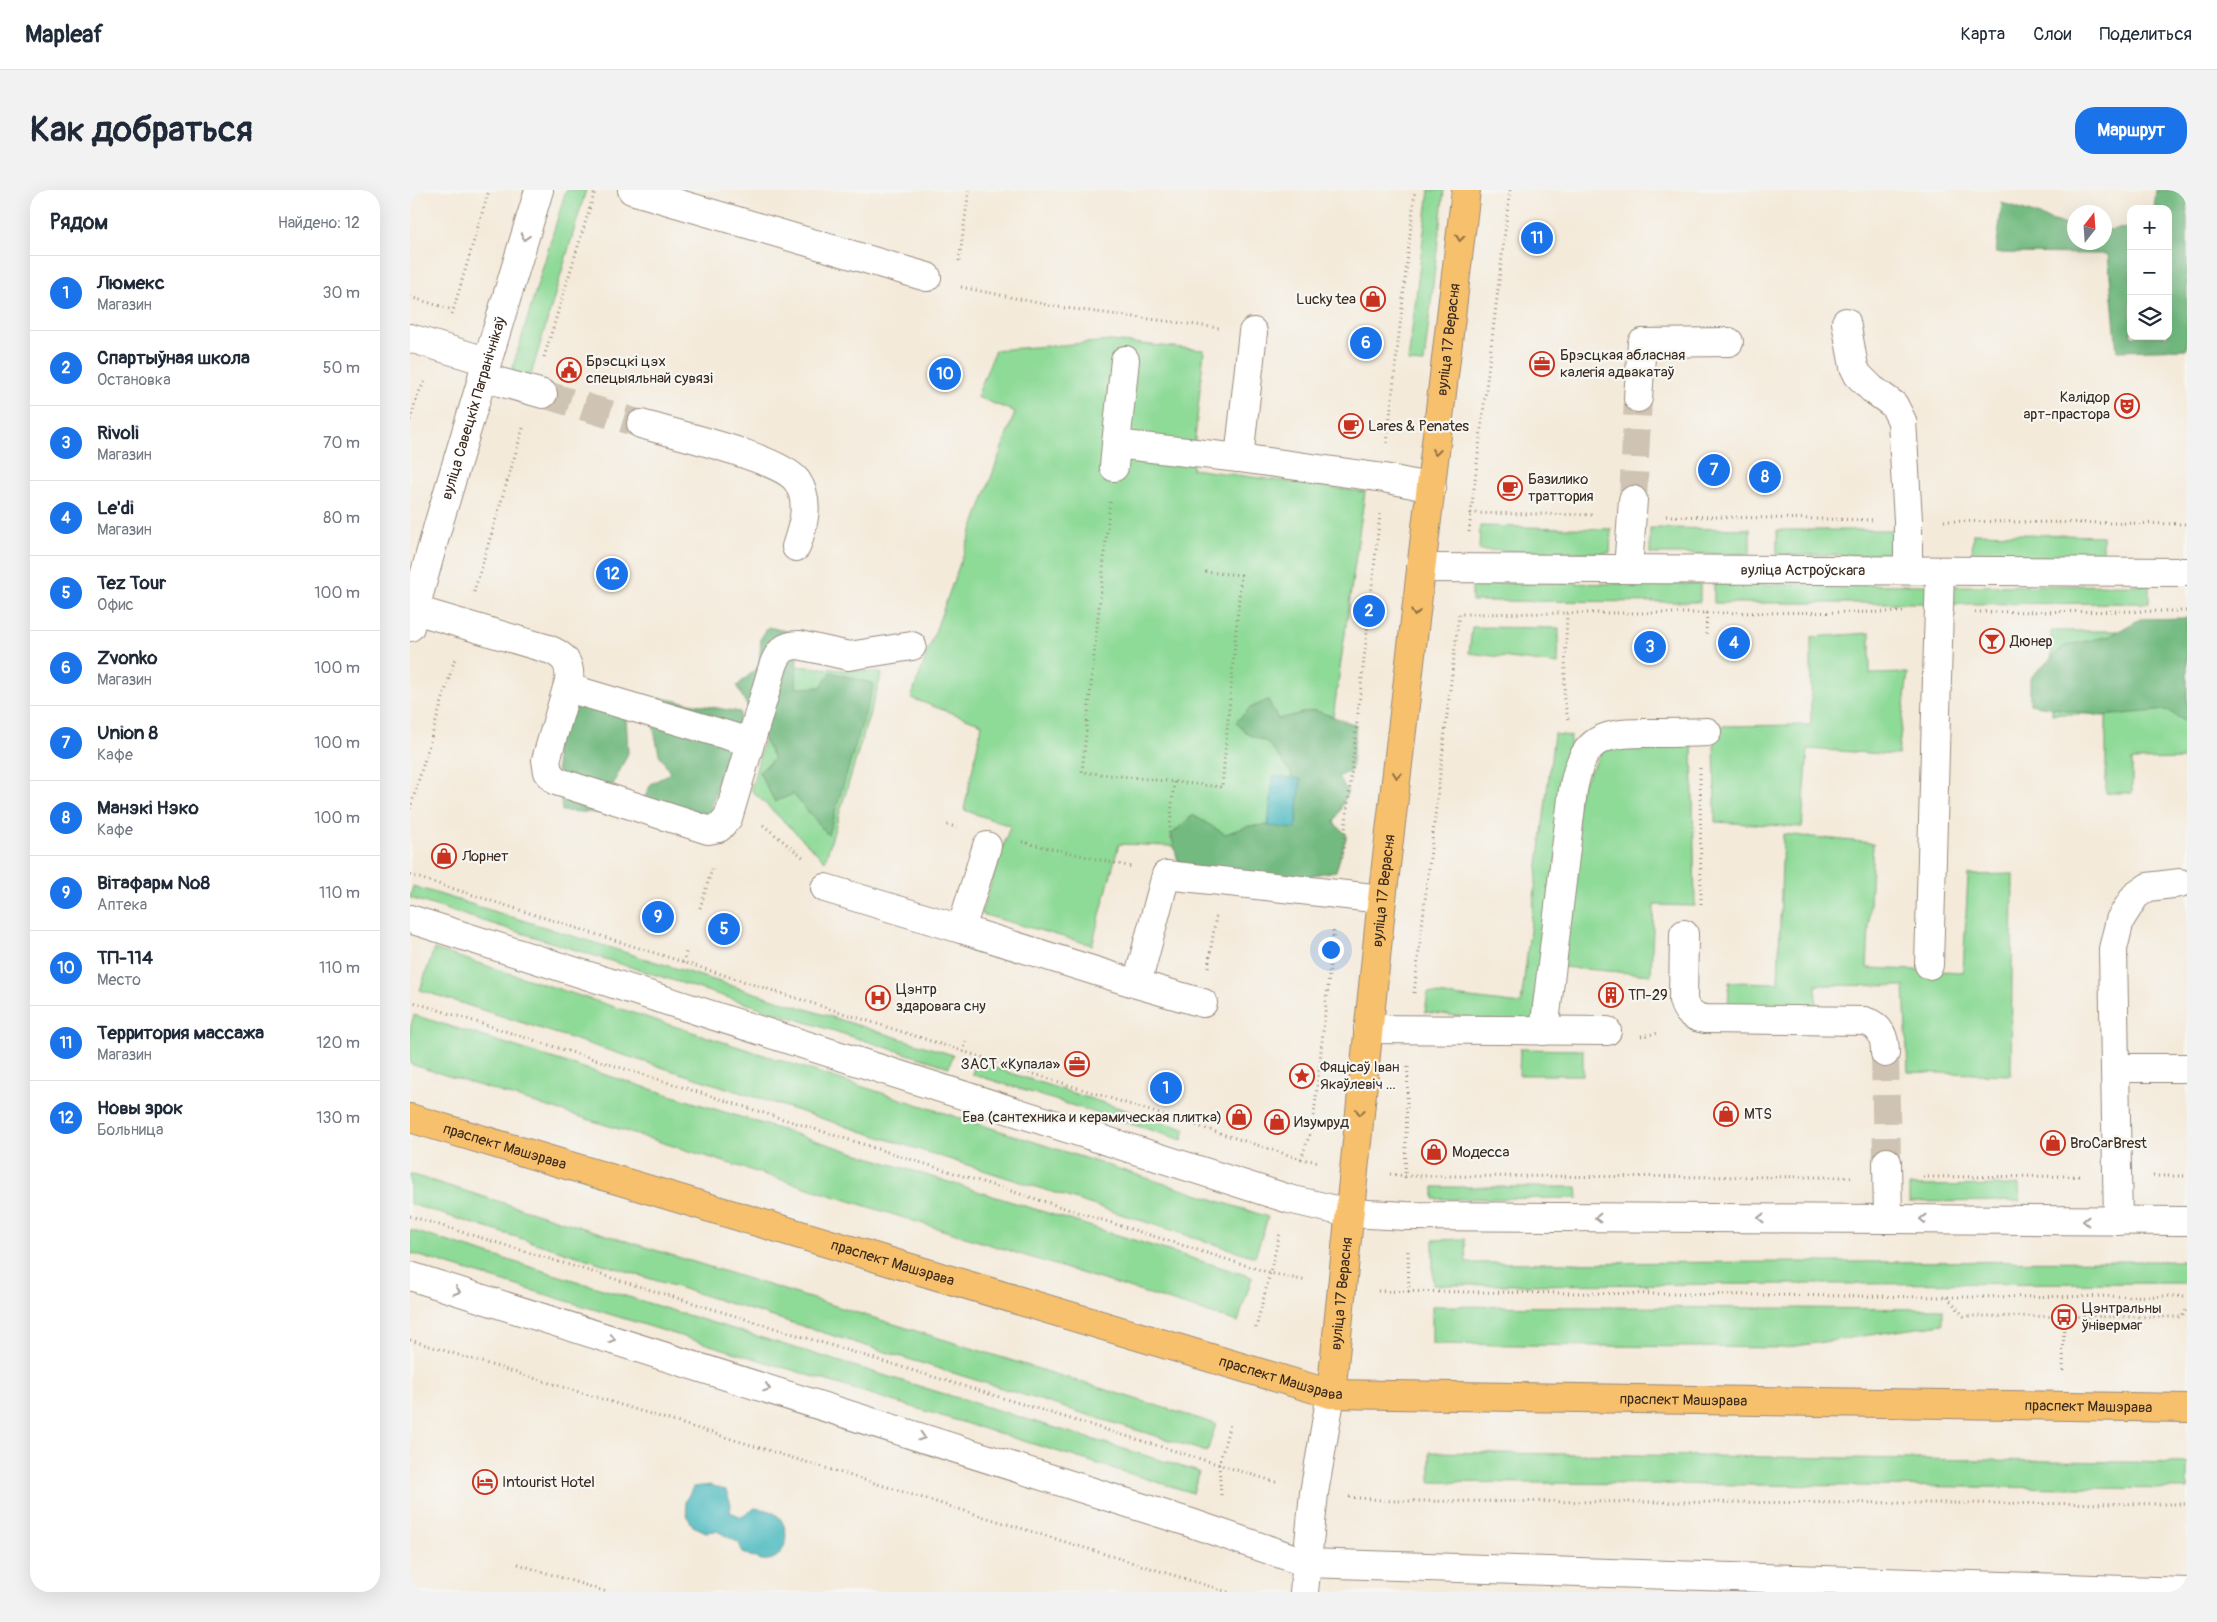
<!DOCTYPE html>
<html lang="ru">
<meta charset="utf-8">
<style>
:root{--surface:#fff;--page:#f2f2f3;--text:#1f2937;--muted:#747a83;--line:#e0e1e3;--accent:#1a73e8}
body{margin:0;font-family:Pangolin,sans-serif;background:var(--page);color:var(--text)}
.controls{position:absolute;right:15px;top:15px;display:grid;overflow:hidden;border-radius:10px;box-shadow:0 5px 20px #0002}
.controls button{width:45px;height:45px;display:grid;place-items:center;padding:0;border:0;border-bottom:1px solid var(--line);background:var(--surface);color:var(--text);font:25px sans-serif}
.compass{position:absolute;left:1657px;top:15px;width:45px;height:45px;border-radius:50%;background:var(--surface);box-shadow:0 5px 20px #0002;rotate:17deg}
.you{position:absolute;left:920px;top:759px;width:18px;height:18px;margin:-12px;border:4px solid #fff;border-radius:50%;background:#1a73e8;box-shadow:0 0 0 8px #1a73e833}
.badge{display:grid;place-items:center;width:32px;height:32px;border-radius:50%;background:var(--accent);color:#fff;font-size:16px;font-weight:700}
.pin{position:absolute;translate:-50% -50%;border:2px solid #fff;box-shadow:0 1px 5px #0006}
.list{margin:0;padding:0;list-style:none}
h2{display:flex;justify-content:space-between;align-items:center;height:65px;margin:0;padding:0 20px;font-size:21px}
h2 small{font-size:16px;font-weight:400;color:var(--muted)}
.list li{display:grid;grid-template-columns:32px 1fr auto;gap:15px;align-items:center;box-sizing:border-box;height:75px;padding:0 20px;border-top:1px solid var(--line)}
.list b{display:block;font-size:19px;white-space:nowrap}
.list p{margin:0;font-size:16px;white-space:nowrap;color:var(--muted)}
.list em{font-size:16px;font-style:normal;color:var(--muted)}
.icon{flex:none;width:28px;height:28px;fill:none;stroke:currentColor;stroke-width:2;stroke-linecap:round;stroke-linejoin:round}
.map{position:relative;flex:none;width:1777px;height:1402px;overflow:hidden;border-radius:20px}
header{display:flex;align-items:center;gap:30px;box-sizing:border-box;height:70px;padding:0 25px;background:var(--surface);border-bottom:1px solid var(--line)}
header strong{font-size:24px}
nav{display:flex;gap:28px;margin-inline-start:auto;font-size:18px}
.intro{display:flex;align-items:center;justify-content:space-between;box-sizing:border-box;height:120px;padding:0 30px}
h1{margin:0;font-size:35px}
.button{padding:12px 22px;border-radius:20px;background:var(--accent);color:#fff;font-size:18px;font-weight:700}
main{display:flex;gap:30px;padding:0 30px}
aside{flex:1;background:var(--surface);border-radius:20px;box-shadow:0 5px 20px #0002}
.map>svg:first-child{display:block}
.green{fill:#8eda97;stroke:#64825a}
.forest{fill:#72ba80;stroke:#56724f}
.water{fill:#49b9bf;stroke:#42726e}
.lines{fill:none;stroke-linecap:round;stroke-linejoin:round}
.minor-tunnel{stroke:#cfc4b4;stroke-width:28;stroke-dasharray:28 14;stroke-linecap:butt}
.minor-casing{stroke:#988a7c;stroke-width:30}
.major-casing{stroke:#988a7c;stroke-width:30}
.path{stroke:#988a7c;stroke-width:3;stroke-dasharray:1 4;stroke-linecap:butt}
.minor{stroke:#fff;stroke-width:28}
.major{stroke:#f7c06c;stroke-width:28}
.oneway{stroke:#a79f9a}
.oneway2{stroke:#906e41}
.labels{text-anchor:middle;stroke-width:4.5;stroke-linejoin:round;paint-order:stroke}
.poi-label{font-size:15px;fill:#3b2a1e;stroke:#f6f6f2;text-anchor:start}
.street-label{font-size:15px;fill:#3b2a1e;stroke:#f6f6f2}
</style>
<header>
<strong>Mapleaf</strong>
<nav><a>Карта</a><a>Слои</a><a>Поделиться</a></nav>
</header>
<div class="intro"><h1>Как добраться</h1><a class="button">Маршрут</a></div>
<main>
<aside>
<h2>Рядом<small>Найдено: 12</small></h2>
<ul class="list">
<li><span class="badge">1</span><div><b>Люмекс</b><p>Магазин</p></div><em>30 m</em></li>
<li><span class="badge">2</span><div><b>Спартыўная школа</b><p>Остановка</p></div><em>50 m</em></li>
<li><span class="badge">3</span><div><b>Rivoli</b><p>Магазин</p></div><em>70 m</em></li>
<li><span class="badge">4</span><div><b>Le'di</b><p>Магазин</p></div><em>80 m</em></li>
<li><span class="badge">5</span><div><b>Tez Tour</b><p>Офис</p></div><em>100 m</em></li>
<li><span class="badge">6</span><div><b>Zvonko</b><p>Магазин</p></div><em>100 m</em></li>
<li><span class="badge">7</span><div><b>Union 8</b><p>Кафе</p></div><em>100 m</em></li>
<li><span class="badge">8</span><div><b>Манэкі Нэко</b><p>Кафе</p></div><em>100 m</em></li>
<li><span class="badge">9</span><div><b>Вітафарм №8</b><p>Аптека</p></div><em>110 m</em></li>
<li><span class="badge">10</span><div><b>ТП-114</b><p>Место</p></div><em>110 m</em></li>
<li><span class="badge">11</span><div><b>Территория массажа</b><p>Магазин</p></div><em>120 m</em></li>
<li><span class="badge">12</span><div><b>Новы зрок</b><p>Больница</p></div><em>130 m</em></li>
</ul>
</aside>
<div class="map">
<svg width="1777" height="1402" viewBox="0 0 1777 1402">
<rect width="100%" height="100%" fill="#f6f6f2"/>
<filter id="ink" filterUnits="userSpaceOnUse"><feTurbulence type="fractalNoise" baseFrequency=".02" numOctaves="2"/><feDisplacementMap in="SourceGraphic" scale="10" xChannelSelector="R" yChannelSelector="G"/><feConvolveMatrix kernelMatrix="1 2 1 2 8 2 1 2 1" color-interpolation-filters="sRGB"/></filter>
<filter id="wash" filterUnits="userSpaceOnUse"><feTurbulence type="fractalNoise" baseFrequency=".0096" numOctaves="4" result="noise"/><feDisplacementMap in="SourceGraphic" scale="20" xChannelSelector="R" yChannelSelector="G"/><feGaussianBlur stdDeviation="1.12" result="paint"/><feColorMatrix in="noise" values="0 0 0 0 0 0 0 0 0 0 0 0 0 0 0 0 0 1.4 0 .05"/><feComposite in="paint" operator="in"/></filter>
<g filter="url(#wash)">
<rect width="100%" height="100%" fill="#f4eada"/>
<path class="green" d="M156 0H176L118 195 99 190Z
M1019 0H1034L1014 173 998 172Z
M701 151 794 160 782 279 955 302 904 662 709 654 682 755 571 724 600 636 554 620 572 534 501 508 605 222 567 207 585 160Z
M1070 336 1201 339 1200 363 1069 360Z
M1240 338 1340 339V364H1240Z
M1367 340H1489V365H1367Z
M1563 343 1693 346V369L1562 366Z
M1062 393 1290 394V412L1062 411Z
M1304 394 1521 395 1520 413H1304Z
M1739 395V413L1539 414V396Z
M1062 437 1149 438 1148 474 1059 463Z
M1641 441H1777V569L1722 570V603H1696V524H1642Z
M1460 443V484L1498 483 1488 565 1398 559 1392 637 1305 632 1304 536 1401 535V447Z
M373 475 472 483 415 671 341 600Z
M1144 544 1161 546 1126 836 1015 822 1018 803 1111 814Z
M1282 552 1285 716 1244 715 1241 785 1153 777 1169 600 1196 555Z
M1373 644 1463 653 1457 778 1553 782 1558 685 1603 684 1601 885 1498 882 1494 796 1406 795V819L1318 820 1319 792 1368 793Z
M3 696 543 865 539 877 0 708Z
M24 759 858 1027 845 1067 10 800Z
M4 825 842 1087 828 1132 0 874V839Z
M1110 859 1173 860V885H1109Z
M566 872 775 939 772 950 562 884Z
M0 984 806 1234 797 1262 0 1014Z
M1609 995 1610 1011 1499 1012V996Z
M1024 997H1167L1168 1008 1024 1009Z
M0 1040 789 1282 783 1303 0 1063Z
M1055 1049 1056 1073 1777 1071V1093L1023 1095V1050Z
M1022 1116 1533 1119V1134L1373 1158 1022 1154Z
M1020 1262 1777 1273V1299L1020 1292Z"/>
<path class="forest" d="M1746 0H1777V159L1707 161 1698 64 1586 63 1592 13 1664 38V52H1694L1695 40 1721 38V146H1758V19H1744Z
M1777 428V533L1757 520 1691 526 1620 514V488L1654 456 1700 446 1730 429Z
M358 437 395 445 387 467 386 498 411 497 421 482 464 494 418 645 383 604 365 612 349 582 364 569 327 496 349 476 351 448Z
M163 495 215 507 218 563 190 623 152 621 145 559Z
M251 508 330 522 329 542 316 564 299 628 233 611 241 594 260 583 249 564 239 515Z
M858 510 868 529 904 520 946 535 941 581 928 587 938 602 924 633 937 645 926 681 822 699 768 671 761 645 783 625 815 644 839 636 862 635 882 584 857 552 837 544 826 532 840 518Z"/>
<path class="water" d="M863 586 891 589 886 639 858 636Z
M301 1295 316 1300 321 1314 320 1322 332 1327 345 1318C349 1319 355 1319 360 1321 385 1331 379 1374 352 1370 346 1369 339 1365 333 1363L329 1353 307 1341 296 1342 283 1336 278 1328 275 1312 283 1297Z"/>
</g>
<g filter="url(#ink)">
<g class="lines">
<path class="minor-tunnel" d="M133 204 231 234
M1223 310 1228 208
M1475 863 1477 972"/>
<defs>
<g id="minor">
<path d="M222 0 517 87"/>
<path d="M1436 132 1444 177 1448 185 1462 199 1484 215 1492 231 1498 330V380"/>
<path d="M843 142 829 268 974 288 1022 298"/>
<path d="M0 148 76 171"/>
<path d="M72 187 133 204"/>
<path d="M1228 208 1232 153 1319 152"/>
<path d="M231 234C262 243 371 268 387 291 401 312 393 336 386 357"/>
<path d="M706 254 715 170"/>
<path d="M704 277 706 254 829 268"/>
<path id="s1" d="M1011 378 1777 382"/>
<path d="M1218 379 1223 310"/>
<path d="M5 420 138 459C154 465 161 473 159 491L136 570 138 582 146 591 298 640 309 638 318 628 363 476C368 462 374 455 389 455L439 466 502 456"/>
<path id="s2" d="M0 437 29 332 129 0"/>
<path d="M158 498 340 552"/>
<path d="M577 656 551 739 727 794 756 685 972 709"/>
<path d="M415 698 551 739"/>
<path d="M0 729 879 1009 939 1023 996 1026 1777 1031"/>
<path d="M1274 744 1273 810C1276 823 1283 827 1295 829L1455 831C1471 836 1475 847 1475 863"/>
<path d="M1519 775 1530 381"/>
<path d="M727 794 793 813"/>
<path d="M958 839 1197 841"/>
<path d="M1134 841 1163 600C1172 552 1187 543 1234 543 1255 543 1276 543 1297 542"/>
<path d="M1705 878 1703 759 1710 730 1725 706 1738 697 1770 693"/>
<path d="M1477 972 1478 1029"/>
<path d="M1708 1031 1705 878H1777"/>
<path d="M0 1086 778 1332 897 1373 1777 1402"/>
<path d="M894 1402 904 1303 921 1204"/>
</g>
<g id="major">
<path id="s3" d="M0 928 921 1204 1777 1218"/>
<path id="s4" d="M921 1204 972 709 1056 0"/>
</g>
</defs>
<use href="#minor" class="minor-casing"/>
<use href="#major" class="major-casing"/>
<path class="path" d="M1100 0 1061 323 1185 325
M549 71 559 0
M551 97 648 117 809 138
M0 107 43 120
M42 124 79 0
M134 167 185 1
M0 230 8 204 16 189
M977 253 1005 0
M700 312 672 582 812 597 831 385 795 382
M1256 326 1463 330
M1534 331 1777 334
M1059 342 1061 323
M64 402 114 235
M959 421H971
M1565 422 1777 421
M1157 423H1297L1296 444
M1297 423 1493 422
M1290 578 1291 714
M0 619 45 468
M353 635 395 669
M537 635 547 637
M759 648 764 592
M612 652 722 677
M932 668 970 324
M0 685 891 969 910 972
M290 718 303 676
M273 773 277 759
M798 777 806 726
M1004 803 1049 424 1157 423 1154 509 1158 529
M0 811 860 1083 897 1091
M1231 846 1249 843
M553 862 557 849
M891 969 903 935 924 739
M980 984 995 986 1441 987
M1743 986H1777
M1513 987 1671 986
M995 988 998 874
M0 1026 869 1293
M998 1061 999 1103
M968 1101 1536 1107 1777 1106
M1537 1107 1554 1126 1772 1127 1777 1118
M846 1138 870 1043
M0 1150 818 1402
M1653 1181 1654 1127
M811 1305 809 1275 820 1234
M939 1307 982 1311 1777 1314
M108 1374 197 1402"/>
<use href="#minor" class="minor"/>
<use href="#major" class="major"/>
</g>
<defs><path id="oneway-chevron" d="M-2-3.5L2.5 0L-2 3.5" fill="none" stroke-width="1.6" stroke-linecap="round" stroke-linejoin="round" transform="scale(1.25)"/></defs>
<g class="oneway">
<use href="#oneway-chevron" transform="translate(115 47) rotate(107)"/>
<use href="#oneway-chevron" transform="translate(1188 1028) rotate(-180)"/>
<use href="#oneway-chevron" transform="translate(1351 1028) rotate(-180)"/>
<use href="#oneway-chevron" transform="translate(1513 1029) rotate(-179)"/>
<use href="#oneway-chevron" transform="translate(1676 1031) rotate(-179)"/>
<use href="#oneway-chevron" transform="translate(47 1101) rotate(17)"/>
<use href="#oneway-chevron" transform="translate(202 1149) rotate(17)"/>
<use href="#oneway-chevron" transform="translate(357 1198) rotate(18)"/>
<use href="#oneway-chevron" transform="translate(512 1247) rotate(18)"/>
</g>
<g class="oneway2">
<use href="#oneway-chevron" transform="translate(1050 48) rotate(97)"/>
<use href="#oneway-chevron" transform="translate(1026 262) rotate(97)"/>
<use href="#oneway-chevron" transform="translate(1005 423) rotate(97)"/>
<use href="#oneway-chevron" transform="translate(987 585) rotate(97)"/>
<use href="#oneway-chevron" transform="translate(950 922) rotate(96)"/>
</g>
</g>
<defs>
<symbol id="shop-ring" viewBox="-11 -11 22 22"><circle r="9.5" fill="#f6f6f2" stroke="#c8321e" stroke-width="1.5"/><path d="M-5-2.5h2.3a2.7 3.5 0 0 1 5.4 0H5L5.5 6h-11ZM-1.5-2.5h3a1.5 2.3 0 0 0-3 0Z" fill="#c8321e"/></symbol>
<symbol id="office-ring" viewBox="-11 -11 22 22"><circle r="9.5" fill="#f6f6f2" stroke="#c8321e" stroke-width="1.5"/><path d="M-6-3h4V-5.5h4V-3h4V5H-6ZM-1-4.5V-3h2v-1.5ZM-6 0V1H6V0Z" fill="#c8321e"/></symbol>
<symbol id="civic-ring" viewBox="-11 -11 22 22"><circle r="9.5" fill="#f6f6f2" stroke="#c8321e" stroke-width="1.5"/><path d="M-.6-6.5H3V-4.5H.6V-3L4-1V1h2V6H-6V1h2V-1L-.6-3ZM-1.2 2.5V6h2.4V2.5Z" fill="#c8321e"/></symbol>
<symbol id="theatre-ring" viewBox="-11 -11 22 22"><circle r="9.5" fill="#f6f6f2" stroke="#c8321e" stroke-width="1.5"/><path d="M-5-5.5Q0-4 5-5.5V0Q5 5 0 6Q-5 5-5 0ZM-3.3-2.5H-1v1.5H-3.3ZM1-2.5H3.3v1.5H1ZM-2.8 1Q0 5.5 2.8 1Z" fill="#c8321e"/></symbol>
<symbol id="cafe-ring" viewBox="-11 -11 22 22"><circle r="9.5" fill="#f6f6f2" stroke="#c8321e" stroke-width="1.5"/><path d="M-5.5-4.5H6V0H3Q3 3.5 0 3.5H-2.5Q-5.5 3.5-5.5 0ZM3-3.2v2h1.7v-2ZM-6 4.5H4V6H-6Z" fill="#c8321e"/></symbol>
<symbol id="bar-ring" viewBox="-11 -11 22 22"><circle r="9.5" fill="#f6f6f2" stroke="#c8321e" stroke-width="1.5"/><path d="M-6-5H6L.8 .8V4.5H3.5V6h-7V4.5H-.8V.8Z" fill="#c8321e"/></symbol>
<symbol id="building-ring" viewBox="-11 -11 22 22"><circle r="9.5" fill="#f6f6f2" stroke="#c8321e" stroke-width="1.5"/><path d="M-4-6H4V6H1V3H-1V6H-4ZM-2.5-4.3h1.7v1.8h-1.7ZM.8-4.3h1.7v1.8H.8ZM-2.5-1h1.7V.8h-1.7ZM.8-1h1.7V.8H.8Z" fill="#c8321e"/></symbol>
<symbol id="hospital-ring" viewBox="-11 -11 22 22"><circle r="9.5" fill="#f6f6f2" stroke="#c8321e" stroke-width="1.5"/><path d="M-5-5h3v3.5h4V-5h3V5h-3V1.5h-4V5h-3Z" fill="#c8321e"/></symbol>
<symbol id="sight-ring" viewBox="-11 -11 22 22"><circle r="9.5" fill="#f6f6f2" stroke="#c8321e" stroke-width="1.5"/><path d="M0-6L1.8-2.2L6-1.7L2.9 1.2L3.7 5.4L0 3.3L-3.7 5.4L-2.9 1.2L-6-1.7L-1.8-2.2Z" fill="#c8321e"/></symbol>
<symbol id="bus-ring" viewBox="-11 -11 22 22"><circle r="9.5" fill="#f6f6f2" stroke="#c8321e" stroke-width="1.5"/><path d="M-5-6H5V4H4V6H2V4H-2V6H-4V4H-5ZM-3.5-4V0h7V-4ZM-3.5 1.2v1.5H-2V1.2ZM2 1.2v1.5H3.5V1.2Z" fill="#c8321e"/></symbol>
<symbol id="hotel-ring" viewBox="-11 -11 22 22"><circle r="9.5" fill="#f6f6f2" stroke="#c8321e" stroke-width="1.5"/><path d="M-6-4.5h1.5V1H6V5H4.5V3h-9V5H-6ZM-4 0a1.8 1.8 0 1 1 3.6 0ZM.5 0V-2.5h3Q6-2.5 6 0Z" fill="#c8321e"/></symbol>
</defs>
<g fill-rule="evenodd">
<use href="#shop-ring" x="949" y="95" width="28" height="28"/>
<use href="#office-ring" x="1118" y="160" width="28" height="28"/>
<use href="#civic-ring" x="145" y="166" width="28" height="28"/>
<use href="#theatre-ring" x="1703" y="202" width="28" height="28"/>
<use href="#cafe-ring" x="927" y="222" width="28" height="28"/>
<use href="#cafe-ring" x="1086" y="284" width="28" height="28"/>
<use href="#bar-ring" x="1568" y="437" width="28" height="28"/>
<use href="#shop-ring" x="20" y="652" width="28" height="28"/>
<use href="#building-ring" x="1187" y="791" width="28" height="28"/>
<use href="#hospital-ring" x="454" y="794" width="28" height="28"/>
<use href="#office-ring" x="653" y="860" width="28" height="28"/>
<use href="#sight-ring" x="878" y="872" width="28" height="28"/>
<use href="#shop-ring" x="1302" y="910" width="28" height="28"/>
<use href="#shop-ring" x="815" y="913" width="28" height="28"/>
<use href="#shop-ring" x="853" y="918" width="28" height="28"/>
<use href="#shop-ring" x="1629" y="939" width="28" height="28"/>
<use href="#shop-ring" x="1010" y="948" width="28" height="28"/>
<use href="#bus-ring" x="1640" y="1113" width="28" height="28"/>
<use href="#hotel-ring" x="61" y="1278" width="28" height="28"/>
</g>
<g class="labels">
<g class="poi-label">
<text x="946" y="114" text-anchor="end">Lucky tea</text>
<text x="1150" y="170">Брэсцкая абласная<tspan x="1150" dy="17">калегія адвакатаў</tspan></text>
<text x="176" y="176">Брэсцкі цэх<tspan x="176" dy="17">спецыяльнай сувязі</tspan></text>
<text x="1700" y="212" text-anchor="end">Калідор<tspan x="1700" dy="17">арт-прастора</tspan></text>
<text x="958" y="241">Lares &amp; Penates</text>
<text x="1118" y="294">Базилико<tspan x="1118" dy="17">траттория</tspan></text>
<text x="1600" y="456">Дюнер</text>
<text x="52" y="671">Лорнет</text>
<text x="486" y="804">Цэнтр<tspan x="486" dy="17">здаровага сну</tspan></text>
<text x="1218" y="810">ТП-29</text>
<text x="650" y="879" text-anchor="end">ЗАСТ «Купала»</text>
<text x="910" y="882">Фяцісаў Іван<tspan x="910" dy="17">Якаўлевіч ...</tspan></text>
<text x="1334" y="929">MTS</text>
<text x="812" y="932" text-anchor="end">Ева (сантехника и керамическая плитка)</text>
<text x="884" y="937">Изумруд</text>
<text x="1660" y="958">BroCarBrest</text>
<text x="1042" y="967">Модесса</text>
<text x="1672" y="1123">Цэнтральны<tspan x="1672" dy="17">ўнівермаг</tspan></text>
<text x="92" y="1297">Intourist Hotel</text>
</g>
<g class="street-label">
<text dy="5" stroke="none"><textPath href="#s4" startOffset="1061">вуліца 17 Верасня</textPath></text>
<text dy="5" stroke="none"><textPath href="#s2" startOffset="228">вуліца Савецкіх Пагранічнікаў</textPath></text>
<text dy="5" stroke="none"><textPath href="#s1" startOffset="382">вуліца Астроўскага</textPath></text>
<text dy="5" stroke="none"><textPath href="#s4" startOffset="506">вуліца 17 Верасня</textPath></text>
<text dy="5" stroke="none"><textPath href="#s3" startOffset="99">праспект Машэрава</textPath></text>
<text dy="5" stroke="none"><textPath href="#s3" startOffset="504">праспект Машэрава</textPath></text>
<text dy="5" stroke="none"><textPath href="#s4" startOffset="101">вуліца 17 Верасня</textPath></text>
<text dy="5" stroke="none"><textPath href="#s3" startOffset="909">праспект Машэрава</textPath></text>
<text dy="5" stroke="none"><textPath href="#s3" startOffset="1314">праспект Машэрава</textPath></text>
<text dy="5" stroke="none"><textPath href="#s3" startOffset="1719">праспект Машэрава</textPath></text>
</g>
</g>
</svg>
<div class="controls">
<button>+</button>
<button>−</button>
<button><svg class="icon" aria-label="layers" viewBox="0 0 24 24"><path d="M12 4l9 5-9 5-9-5zM3 14l9 5 9-5"/></svg></button>
</div>
<svg class="compass" viewBox="-18 -18 36 36"><path d="M0-13l5 13h-10z" fill="#e53935"/><path d="M0 13l5-13h-10z" fill="#747a83"/></svg>
<div class="you"></div>
<div class="pin badge" style="left:756px;top:898px">1</div>
<div class="pin badge" style="left:959px;top:421px">2</div>
<div class="pin badge" style="left:1240px;top:457px">3</div>
<div class="pin badge" style="left:1324px;top:453px">4</div>
<div class="pin badge" style="left:314px;top:739px">5</div>
<div class="pin badge" style="left:956px;top:153px">6</div>
<div class="pin badge" style="left:1304px;top:280px">7</div>
<div class="pin badge" style="left:1355px;top:287px">8</div>
<div class="pin badge" style="left:248px;top:727px">9</div>
<div class="pin badge" style="left:535px;top:184px">10</div>
<div class="pin badge" style="left:1127px;top:48px">11</div>
<div class="pin badge" style="left:202px;top:384px">12</div>
</div>
</main>
